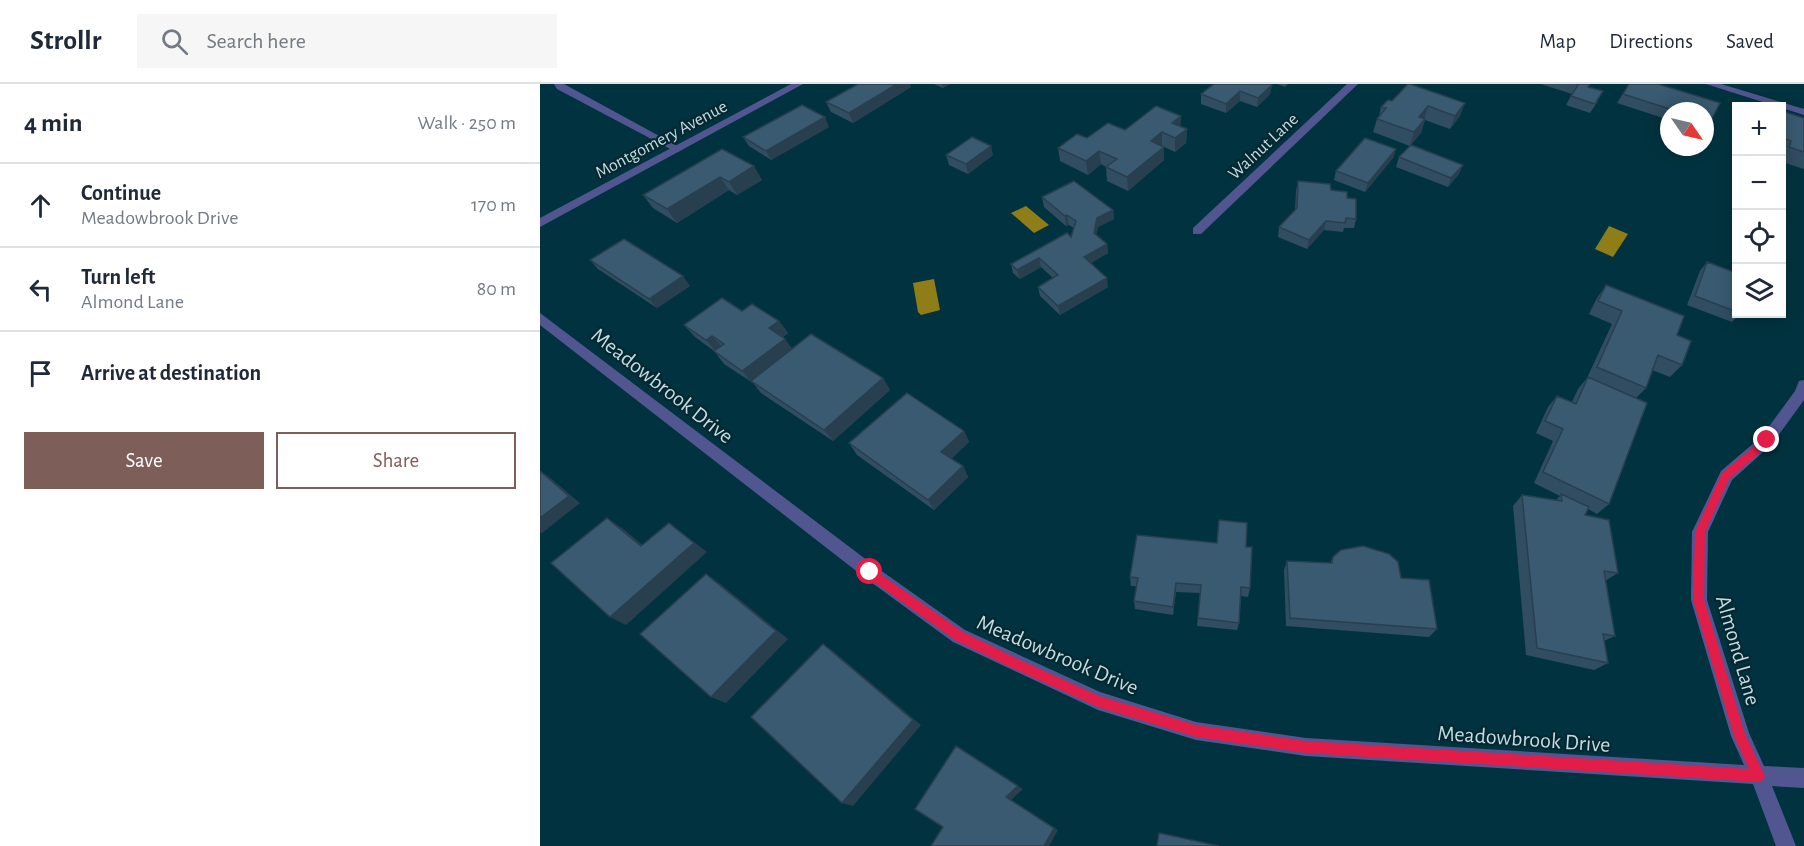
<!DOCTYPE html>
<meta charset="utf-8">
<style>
:root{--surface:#fff;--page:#f6f6f7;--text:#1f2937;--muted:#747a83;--line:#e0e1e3;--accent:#7e5e59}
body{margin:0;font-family:"Alegreya Sans",sans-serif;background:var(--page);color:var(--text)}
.controls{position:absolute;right:18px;top:18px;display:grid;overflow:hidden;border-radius:0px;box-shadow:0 3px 15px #0003}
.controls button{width:54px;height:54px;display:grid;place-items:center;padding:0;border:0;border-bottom:2px solid var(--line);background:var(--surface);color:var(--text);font:30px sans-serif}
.compass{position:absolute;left:1120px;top:18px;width:54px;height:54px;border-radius:50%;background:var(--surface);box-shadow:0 3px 15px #0003;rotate:124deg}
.stop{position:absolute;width:18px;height:18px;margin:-14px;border:4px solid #e11d48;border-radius:50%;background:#fff}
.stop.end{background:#e11d48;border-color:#fff;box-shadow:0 2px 6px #0008}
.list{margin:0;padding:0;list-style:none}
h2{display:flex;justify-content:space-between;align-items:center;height:78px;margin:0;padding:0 24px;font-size:26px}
h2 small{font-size:20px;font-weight:400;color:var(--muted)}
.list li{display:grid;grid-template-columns:39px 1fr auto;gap:18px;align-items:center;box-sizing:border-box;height:84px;padding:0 24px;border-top:2px solid var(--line)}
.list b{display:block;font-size:22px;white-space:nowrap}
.list p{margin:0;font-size:20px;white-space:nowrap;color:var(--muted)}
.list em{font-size:20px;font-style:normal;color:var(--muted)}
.actions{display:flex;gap:12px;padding:18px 24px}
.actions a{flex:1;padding:14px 0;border:2px solid var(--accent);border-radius:0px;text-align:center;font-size:21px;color:var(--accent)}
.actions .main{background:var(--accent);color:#fff}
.icon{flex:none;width:33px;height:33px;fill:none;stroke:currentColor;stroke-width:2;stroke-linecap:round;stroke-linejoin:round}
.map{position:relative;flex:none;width:1264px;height:762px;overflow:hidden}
header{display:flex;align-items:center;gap:36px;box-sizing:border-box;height:84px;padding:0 30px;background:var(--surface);border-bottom:2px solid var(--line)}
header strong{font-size:28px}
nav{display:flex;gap:33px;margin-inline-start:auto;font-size:21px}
.search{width:420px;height:54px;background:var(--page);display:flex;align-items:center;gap:15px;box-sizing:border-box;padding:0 21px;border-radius:0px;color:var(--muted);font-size:22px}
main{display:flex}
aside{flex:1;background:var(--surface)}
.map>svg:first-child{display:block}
.water{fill:#8f7e18}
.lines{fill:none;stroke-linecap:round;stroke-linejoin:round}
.service{fill:#525690;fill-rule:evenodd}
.minor{fill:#525690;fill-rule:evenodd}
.wall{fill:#314d61}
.shaded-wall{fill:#283f4f}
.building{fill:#395a71;stroke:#283f4f;stroke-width:1.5}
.route{fill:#e11d48}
.labels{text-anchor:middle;stroke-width:4.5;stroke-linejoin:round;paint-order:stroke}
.far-street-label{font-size:18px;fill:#c4dbe2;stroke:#042831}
.street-label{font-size:22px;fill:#c4dbe2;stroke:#042831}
</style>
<header>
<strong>Strollr</strong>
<div class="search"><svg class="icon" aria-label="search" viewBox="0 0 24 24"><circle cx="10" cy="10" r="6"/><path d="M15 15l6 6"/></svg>Search here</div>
<nav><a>Map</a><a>Directions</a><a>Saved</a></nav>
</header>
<main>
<aside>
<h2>4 min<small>Walk · 250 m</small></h2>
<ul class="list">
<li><svg class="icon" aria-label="ahead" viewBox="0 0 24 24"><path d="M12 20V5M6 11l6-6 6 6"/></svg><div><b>Continue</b><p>Meadowbrook Drive</p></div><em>170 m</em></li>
<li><svg class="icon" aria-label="left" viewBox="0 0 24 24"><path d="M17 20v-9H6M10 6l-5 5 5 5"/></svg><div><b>Turn left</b><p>Almond Lane</p></div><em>80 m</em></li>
<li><svg class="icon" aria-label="arrive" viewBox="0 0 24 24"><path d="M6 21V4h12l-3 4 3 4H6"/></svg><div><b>Arrive at destination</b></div></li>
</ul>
<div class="actions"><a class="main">Save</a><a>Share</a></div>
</aside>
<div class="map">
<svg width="1264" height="762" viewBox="0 0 1264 762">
<rect width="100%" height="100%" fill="#00333f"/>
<path class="water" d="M486 122 509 141 494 149 471 129Z
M1069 142 1088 150 1073 173 1055 165Z
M394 195 400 226 381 231 378 228 373 199Z"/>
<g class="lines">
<path class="service" d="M14 0H24L143 65 138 68 134 67 17 5Z"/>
<path class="minor" d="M251 0H263L0 143V134Z
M807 0H818L661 150H653V144Z
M1166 0H1181L1264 25V31Z
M0 229 336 483 425 546 560 608 656 638 766 654 1204 681 1191 652 1151 516 1152 448 1181 387 1222 352 1255 307 1259 297 1264 296V316L1232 360 1192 396 1168 448 1167 516 1209 649 1224 682 1264 684V704L1232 702 1256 762H1236L1213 700 766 672 656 656 558 626 413 558 324 493 0 241Z"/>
</g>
<path class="wall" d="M394 0H410L403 4Z
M737 0H748L745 3Z
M868 0 920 32 910 45 885 36 881 49 870 62 833 48 837 35 839 32 841 23 852 17Z
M1001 0H1050L1049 3 1058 17 1050 29 1026 21 1032 10Z
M1089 0H1118L1180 19 1170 38 1165 46V27H1129V36L1077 19Z
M732 1 730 10 717 23 700 17 686 29 661 20V10Z
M371 3 313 39 291 28 286 18Z
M1242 27 1264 34V85L1242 78Z
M641 32 640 42 647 45 646 59 635 68 624 63V76L588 107 567 97 566 83 561 80 548 91 520 77 518 64 547 54Z
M289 43 231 76 209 62 203 53Z
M1197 46V57L1193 56Z
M182 65 222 96 197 111 189 106 137 139 113 124 103 111Z
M856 65 853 74 825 108 794 96 796 87Z
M406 71H453L428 90 409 81Z
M859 73 919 90 908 103 856 83Z
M758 97 791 106 807 114 816 135 814 144H804L803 148 784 146 767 165 738 153 739 143 755 126 756 107Z
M502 113 573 126 574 135 558 143 556 151 567 160 568 169 551 179 568 203 520 231 500 212 498 203 513 194 501 183 480 195 473 189 471 180 531 153 534 144 529 141 526 142 504 123Z
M50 176 150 202 117 224 58 185Z
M1167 178 1197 189V230H1200L1192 238 1147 221 1160 187Z
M1066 201 1137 251 1142 281 1130 293 1112 286 1106 304 1096 314 1069 420 1057 430 1048 425 1045 431 1078 489 1065 497 1075 552 1064 557 1068 579 1054 586 986 571 973 422 982 411 1016 416 1020 412 994 399 1013 357 996 349 1008 323 1017 312 1032 318 1038 305 1047 294 1072 240 1049 230 1057 214Z
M202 227 239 237 248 249 243 253 252 265 343 294 350 306 293 357 221 309 213 299 184 280 174 267 155 253 144 241Z
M424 347 429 358 411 375 423 382 428 393 394 426 317 371 309 359Z
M679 436 706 463 710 504 708 513 701 512 699 539 697 546 657 542 660 509 636 508 633 531 595 525 594 517 596 502H591L590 493 677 459Z
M793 473 861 494 897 545 889 553 746 542 744 486 747 477 790 479Z"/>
<path class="shaded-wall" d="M357 0H370L371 3 313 39 309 29Z
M402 0H410L403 4Z
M732 1 730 10 717 23 718 14Z
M700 7V17L686 29V20Z
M925 19 920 32 910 45 915 32Z
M888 22 884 36 879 33Z
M641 32 640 46 632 39Z
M285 33 289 43 231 76 226 67Z
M885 35 881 49 870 62 874 48Z
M647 45 646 59 635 68V54Z
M622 48V62L611 57Z
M451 62 453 71 428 90 426 80Z
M624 63V76L588 107 587 93Z
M856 65 853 74 825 108 828 99Z
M559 67 561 80 548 91 546 77Z
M923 81 919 90 908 103 911 94Z
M214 82 222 96 197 111 189 98Z
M180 93 189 106 137 139 127 125Z
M573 126 574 135 558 143 555 158 554 149 557 134Z
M527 131 529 141 526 142 525 132Z
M786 137 784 146 767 165 769 156Z
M567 160 568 169 545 182 544 173Z
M499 174 501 183 480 195 477 186Z
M143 192 150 202 117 224 109 215Z
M567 194 568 203 520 231 518 222Z
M239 237 248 249 238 257 229 244Z
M172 252 183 264 177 269 166 256Z
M245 255 254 267 211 297 212 299 202 287Z
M343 294 350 306 293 357 284 346Z
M424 347 429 358 407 379 401 368Z
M423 382 428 393 394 426 388 416Z
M0 387 8 392 40 419 2 449 0 448Z
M67 434 82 444 116 472 101 462Z
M129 439 167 468 86 541 70 533Z
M166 490 179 499 248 555 186 619 171 613Z
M636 499V508L633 531V523Z
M283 560 293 567 381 641 313 722 302 719Z
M478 702 483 705 471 716 518 746 509 762H504L466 713Z"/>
<path class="building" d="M318 0H357L309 29 286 18Z
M674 0H729L732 1 718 14 700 7 686 20 661 10Z
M868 0H870L925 19 915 32 888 22 879 33 885 35 874 48 837 35 846 24 841 23 848 16 852 17Z
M1036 0H1050L1048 3 1063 7 1055 20 1031 12 1038 1Z
M1089 0H1118L1180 19 1170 38 1165 36V27H1136L1083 10Z
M1212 19 1226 22H1211Z
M262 21 285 33 226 67 203 53Z
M616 22 641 32 632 39 647 45 635 54 622 48 611 57 624 63 587 93 566 83 577 75 559 67 546 77 518 64 537 50 547 54 568 39 585 46Z
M1242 27 1264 34V68L1249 63 1251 57 1242 54Z
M432 53 451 62 426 80 406 71Z
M825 54 856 65 828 99 796 87Z
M871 61 923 81 911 94 859 73Z
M182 65 214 82 189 98 180 93 127 125 103 111Z
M534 97 573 126 557 134 554 149 567 160 544 173 567 194 518 222 498 203 518 191 499 174 477 186 471 180 527 149 531 153 536 137 527 131 525 132 502 113Z
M758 97 790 100 791 106 807 108V114L816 115V135L806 134 805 139 786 137 769 156 739 143 757 124Z
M84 155 143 192 109 215 50 176Z
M1167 178 1197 189V228L1155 212Z
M1066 201 1144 232 1137 251 1151 257 1142 281 1118 271 1106 304 1057 283 1082 227 1058 217Z
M182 214 202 227 212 220 239 237 229 244 245 255 202 287 174 267 184 260 172 252 166 256 144 241Z
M271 250 343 294 284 346 211 297Z
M1048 293 1107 319 1069 420 1003 388 1023 345 1005 337 1017 312 1036 320Z
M367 309 424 347 401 368 423 382 388 416 309 359Z
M0 387 29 412 0 434Z
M1021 410 1049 423 1045 431 1069 436 1078 489 1064 487 1075 552 1063 550 1068 579 997 564 982 411 1022 417Z
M67 434 101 462 129 439 154 459 70 533 11 479Z
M679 436 707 439 706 463H712L710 504 701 503 699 539 658 534 661 501 636 499 633 523 594 517 598 494 590 493 597 451 677 459Z
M823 462 849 470 858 478 861 494 889 496 897 545 750 534 747 477 792 479 793 473 801 466Z
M166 490 236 547 171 613 100 550Z
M283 560 373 636 302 719 211 633Z
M416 662 478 702 466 713 514 744 504 762H391L403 743 375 725Z
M619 749 679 762H617Z"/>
<path class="route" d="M1227 352 1231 353V359L1189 395 1165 448 1164 516 1205 650 1225 692 1223 696 1219 698 766 669 656 653 558 623 470 583 415 556 326 492 324 488 330 483 333 485 423 548 478 575 559 612 656 641 766 657 1209 685 1194 652 1153 516 1155 448 1182 389Z"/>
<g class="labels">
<g class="far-street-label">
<text transform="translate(121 55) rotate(-28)" y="6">Montgomery Avenue</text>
<text transform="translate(723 62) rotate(-43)" y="6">Walnut Lane</text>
</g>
<g class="street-label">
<text transform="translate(123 301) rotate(38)" y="8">Meadowbrook Drive</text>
<text transform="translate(1199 566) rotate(74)" y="8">Almond Lane</text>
<text transform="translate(518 570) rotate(23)" y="8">Meadowbrook Drive</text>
<text transform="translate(984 654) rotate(4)" y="8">Meadowbrook Drive</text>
</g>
</g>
</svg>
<div class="controls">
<button>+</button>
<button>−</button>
<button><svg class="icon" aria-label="locate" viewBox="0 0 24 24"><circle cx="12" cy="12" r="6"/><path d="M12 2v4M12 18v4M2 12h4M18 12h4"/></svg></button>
<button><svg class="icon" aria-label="layers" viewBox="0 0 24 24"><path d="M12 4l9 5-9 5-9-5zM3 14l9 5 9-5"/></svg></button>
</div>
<svg class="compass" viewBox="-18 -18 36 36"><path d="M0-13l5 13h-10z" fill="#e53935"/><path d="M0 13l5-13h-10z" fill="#747a83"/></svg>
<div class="stop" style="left:330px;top:488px"></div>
<div class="stop end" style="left:1227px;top:356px"></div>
</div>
</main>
